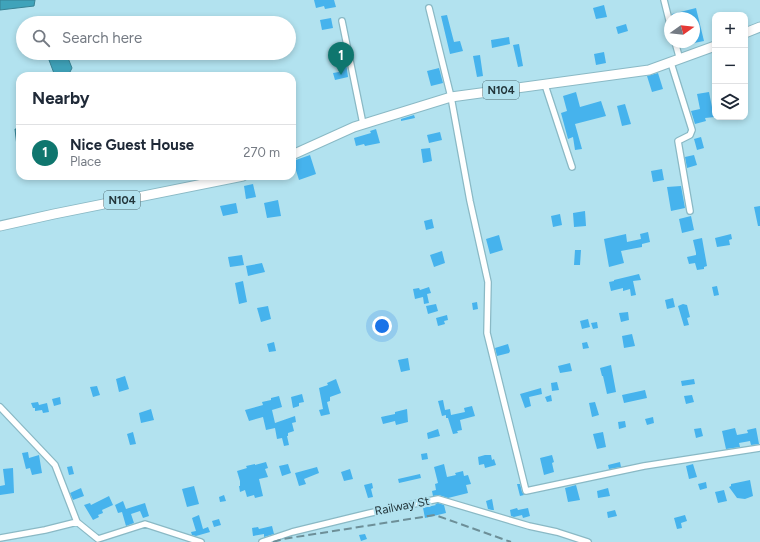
<!DOCTYPE html>
<meta charset="utf-8">
<style>
:root{--surface:#fff;--page:#f2f2f3;--text:#1f2937;--muted:#747a83;--line:#e0e1e3;--accent:#0f766e}
body{margin:0;font-family:Figtree,sans-serif;background:var(--page);color:var(--text)}
.controls{position:absolute;right:12px;top:12px;display:grid;overflow:hidden;border-radius:8px;box-shadow:0 2px 6px #0003}
.controls button{width:36px;height:36px;display:grid;place-items:center;padding:0;border:0;border-bottom:1px solid var(--line);background:var(--surface);color:var(--text);font:20px sans-serif}
.compass{position:absolute;left:664px;top:12px;width:36px;height:36px;border-radius:50%;background:var(--surface);box-shadow:0 2px 6px #0003;rotate:75deg}
.you{position:absolute;left:382px;top:326px;width:14px;height:14px;margin:-10px;border:3px solid #fff;border-radius:50%;background:#1a73e8;box-shadow:0 0 0 6px #1a73e833}
.badge{display:grid;place-items:center;width:26px;height:26px;border-radius:50%;background:var(--accent);color:#fff;font-size:13px;font-weight:700}
.pin{position:absolute;translate:-50% -33px;filter:drop-shadow(0 1px 2px #0008)}
.pin::after{content:'';position:absolute;top:21px;width:14px;height:12px;background:inherit;clip-path:polygon(0 0,100% 0,50% 100%)}
.list{margin:0;padding:0;list-style:none}
h2{display:flex;justify-content:space-between;align-items:center;height:52px;margin:0;padding:0 16px;font-size:17px}
h2 small{font-size:13px;font-weight:400;color:var(--muted)}
.list li{display:grid;grid-template-columns:26px 1fr auto;gap:12px;align-items:center;box-sizing:border-box;height:56px;padding:0 16px;border-top:1px solid var(--line)}
.list b{display:block;font-size:15px;white-space:nowrap}
.list p{margin:0;font-size:13px;white-space:nowrap;color:var(--muted)}
.list em{font-size:13px;font-style:normal;color:var(--muted)}
.icon{flex:none;width:22px;height:22px;fill:none;stroke:currentColor;stroke-width:2;stroke-linecap:round;stroke-linejoin:round}
.map{position:relative;flex:none;width:760px;height:542px;overflow:hidden}
.search{position:absolute;background:var(--surface);box-shadow:0 2px 6px #0003;left:16px;top:16px;width:280px;height:44px;display:flex;align-items:center;gap:10px;box-sizing:border-box;padding:0 14px;border-radius:22px;color:var(--muted);font-size:15px}
.panel{position:absolute;background:var(--surface);box-shadow:0 2px 6px #0003;left:16px;top:72px;width:280px;height:108px;border-radius:12px}
.map>svg:first-child{display:block}
.water{fill:#3fa3ba;stroke:#378294}
.building{fill:#46b3ed}
.lines{fill:none;stroke-linecap:round;stroke-linejoin:round}
.minor-casing{stroke:#8ab9c5;stroke-width:8}
.trunk-casing{stroke:#8ab9c5;stroke-width:11}
.minor{stroke:#fff;stroke-width:5.5}
.trunk{stroke:#fff;stroke-width:9}
.rail{stroke:#6d8f98;stroke-width:2;stroke-dasharray:8 4;stroke-linecap:butt}
.labels{text-anchor:middle;stroke-width:4;stroke-linejoin:round;paint-order:stroke}
.shield{fill:#b2e2ef;stroke:#4e6a71;stroke-width:1}
.shield-label{font-size:11px;font-weight:bold;fill:#23363b}
.street-label{font-size:12px;fill:#23363b;stroke:#b2e2ef}
</style>
<div class="map">
<svg width="760" height="542" viewBox="0 0 760 542">
<rect width="100%" height="100%" fill="#b2e2ef"/>
<path class="water" d="M0 0H35L34 6 0 10Z
M52 53H66L72 68 68 76H55L49 60Z
M15 129H20V155H18Z"/>
<path class="building" d="M314 0H334L336 7 325 9 324 6 316 8Z
M604 5 607 17 596 19 593 8Z
M696 8 704 41 694 43V18H673L672 14Z
M447 15 454 42 460 41 463 51 450 54 441 16Z
M331 18 333 28 322 30 320 20Z
M626 24 628 31 618 34 616 27Z
M509 37 510 44 492 48 491 40Z
M679 42H693V44L681 47Z
M519 44 523 66 518 67 513 45Z
M604 52 606 63 596 65 594 54Z
M345 55 348 77 335 80 333 73 339 72 336 61 331 62 330 57Z
M480 55 483 76 477 77 473 56Z
M439 68 443 83 431 86 427 71Z
M658 73 663 89 652 92 647 76Z
M576 92 580 107 601 101 606 116 575 124 582 149 575 150 573 137 568 139 561 113 567 111 563 96Z
M709 92 712 107 715 106V117L705 118 706 121 695 124 691 111 700 109 697 94Z
M625 104 631 124 622 126 617 106Z
M414 115 415 118 401 121V119Z
M376 129 380 143 365 146 364 144 356 146 354 138 371 133 370 131Z
M440 132 442 140 429 143 427 135Z
M701 137 704 148 697 150 694 139Z
M430 148 432 161 423 163 421 149Z
M310 155 316 174 299 180 293 161Z
M694 155 697 165 687 168 685 157Z
M662 169 664 180 653 182 651 171Z
M253 184 256 197 246 199 244 186Z
M681 186 685 208 671 211 667 187Z
M278 200 281 216 267 218 264 203Z
M236 203 238 213 223 216 220 206Z
M760 206V226H758L754 207Z
M585 211 586 226 574 227 573 213Z
M560 214 562 225 553 227 551 216Z
M691 216 694 230 682 233 679 219Z
M432 219 434 228 426 230 424 221Z
M648 232 650 242 642 244V247L621 251 624 263 609 267 604 239 626 234 627 242 641 239 640 234Z
M731 234 732 239 729 240 730 245 717 247 715 238Z
M499 235 503 250 490 254 486 239Z
M702 238 707 266 704 267V269L697 270 695 263 689 264 687 257 696 255V253L693 240Z
M575 250H581L580 265H574Z
M442 251 445 263 434 267 430 255Z
M242 255 244 265 230 267 228 257Z
M262 263 265 272 248 276 246 266Z
M639 274 641 280 633 281 636 295 631 296 630 289 623 291V288L611 291 609 282 614 281V280Z
M243 281 247 302 239 304 235 283Z
M717 286 719 295 714 296 712 287Z
M429 287 431 293 427 294 429 303 424 304 423 297 415 299 413 289 419 288 420 290Z
M673 298 675 307 667 309 665 300Z
M477 302 478 309 473 310 472 303Z
M436 304 438 311 428 314 426 306Z
M683 304 687 305 690 317 687 318 689 325 684 326 678 306Z
M268 306 271 319 261 322 257 308Z
M628 312 629 320 621 322 619 313Z
M447 315 448 320 444 321 445 324 438 326 436 318Z
M588 319 590 327 582 329 580 321Z
M597 322 598 328 593 329 591 323Z
M632 334 635 346 624 348 622 336Z
M274 342 276 351 269 352 267 344Z
M587 342 589 348 583 349 582 343Z
M508 344 510 351 509 353 497 356 495 348Z
M408 358 410 370 401 372 398 360Z
M570 363 572 371 560 373 558 366Z
M611 365 616 392 607 394 603 376H602L600 368Z
M125 376 129 389 119 392 116 379Z
M336 379 341 393 330 397V401L327 402 330 414 321 416 319 410 323 409 319 388 328 385 327 383Z
M694 379 695 384 682 386 681 381Z
M557 382 559 390 552 391 551 383Z
M97 386 100 395 93 397 90 387Z
M541 388 542 394 529 397 531 406 525 408 520 394Z
M645 390 647 398 624 403 622 395Z
M302 394 304 402 299 403V406L293 408 291 397Z
M551 395 552 401 547 402 545 397Z
M692 395 694 402 686 404 684 396Z
M279 396 282 407 272 410 275 423 295 416 296 422 292 423 294 431 288 433V436H287L289 445 284 446 282 438 277 439 275 428 266 430 263 417 249 421 245 410 263 405 262 402 271 400V398Z
M60 397 61 404 54 406 52 399Z
M443 400 445 410 450 409 451 415 465 412 464 408 472 406 475 416 460 420 462 430 457 431 458 433 453 434 448 418H446V415L442 416 438 401Z
M38 402 39 405 47 403 49 412 43 413 42 410 35 411V408H33L31 403Z
M595 402 599 415 592 417 589 403Z
M151 409 154 420 141 423 139 413Z
M407 409 408 422 396 425 395 421 383 424 381 417 395 414V412Z
M653 417 654 423 647 425 645 419Z
M625 421 626 427 619 429 618 422Z
M701 428 703 436 696 438 694 429Z
M735 428 737 435 748 433 747 430 756 428 759 444 751 445 750 441 739 443 740 447 726 449 722 431Z
M438 429 440 436 428 439 427 433Z
M133 432 136 444 130 445 127 434Z
M603 432 606 447 597 449 593 434Z
M28 452 29 458 39 455 42 473 32 475 30 468 26 469 22 453Z
M427 453 428 459 422 460 421 454Z
M485 455H491L492 460 494 459 496 465 485 468 484 464 479 465 478 457Z
M552 455 554 462 552 463 554 472 544 475 540 458Z
M266 462 268 468 265 469 268 477 259 479 263 496 255 498 254 495 247 497 245 490 240 492 239 486H240V481L237 471 247 468 246 466 255 464V465Z
M620 462 621 467 609 469 608 465Z
M288 464 291 473 282 476 279 466Z
M444 464 447 477 456 475 455 473 463 471 464 476 468 475 471 484 466 485 468 493 448 498 439 495 433 496 432 491 436 490 435 484 438 483 434 467Z
M693 464 697 477 689 479 686 466Z
M72 466 74 474 69 475 67 467Z
M317 467 319 473 304 479 306 484 299 486 295 473Z
M13 468 14 493 0 495V486L5 485 3 469Z
M350 469 353 479 344 481 341 472Z
M420 474 421 478 399 483 398 479Z
M750 480 753 496 745 499 737 498 729 487 731 486V484Z
M706 482 707 488 700 490 698 484Z
M372 483 373 488 371 489 373 497 368 498 364 485Z
M517 484H520L522 492 524 495 520 496Z
M576 485 580 500 568 502 565 488Z
M194 486 199 504 187 507 182 489Z
M81 488 84 496 73 500 70 493Z
M608 488 610 496 598 498 597 491Z
M724 490 727 501 718 503 715 492Z
M224 495 226 501 220 502 219 497Z
M109 496 113 505 102 510 103 513 98 515 99 517 93 520 84 505 90 503 91 505Z
M492 499 494 510H492L488 509 486 501Z
M123 501 126 509 145 503 149 516 143 518 140 511 131 514 134 523 126 526 122 512 118 513 115 505Z
M438 503 444 505 446 513 425 518 423 508 436 505 435 504Z
M517 508 518 510 528 508 530 516 523 518 522 515 514 517 511 516 510 510Z
M615 510 617 516 608 518 607 512Z
M199 515 203 529 208 527 210 532 196 536 192 535 191 532 196 531 192 518Z
M685 515 687 521 681 523 682 528 677 529 674 518Z
M219 519 221 525 214 527 212 521Z
M272 526 274 534 264 537V534L253 536 252 528 258 527 259 529Z
M365 534 367 539 361 541 359 535Z"/>
<g class="lines">
<defs>
<path id="minor" d="M664 0 670 24
M429 8 451 97 470 201 488 282 487 333 526 491 644 466 760 448
M342 21 363 124
M675 42 680 60
M671 63 692 130 690 135 678 141 690 211
M545 85 572 167
M0 407 55 465 77 522
M77 522 98 539 145 524 201 542
M0 538 45 530 77 522
M262 542 292 532 370 513 438 499 529 526 557 532 588 542"/>
<path id="trunk" d="M745 33 760 27
M292 155 354 127 451 97 649 70 715 46
M0 226 54 214 243 176"/>
</defs>
<use href="#minor" class="minor-casing"/>
<use href="#trunk" class="trunk-casing"/>
<use href="#minor" class="minor"/>
<use href="#trunk" class="trunk"/>
<path class="rail" d="M273 542 283 539 435 515 511 542"/>
</g>
<g class="labels">
<g class="shield">
<rect x="483" y="81" width="36" height="18" rx="3"/>
<rect x="104" y="191" width="36" height="18" rx="3"/>
</g>
<g class="shield-label">
<text x="501" y="94">N104</text>
<text x="122" y="204">N104</text>
</g>
<g class="street-label">
<text transform="translate(402 506) rotate(-11)" y="4">Railway St</text>
</g>
</g>
</svg>
<div class="controls">
<button>+</button>
<button>−</button>
<button><svg class="icon" aria-label="layers" viewBox="0 0 24 24"><path d="M12 4l9 5-9 5-9-5zM3 14l9 5 9-5"/></svg></button>
</div>
<svg class="compass" viewBox="-18 -18 36 36"><path d="M0-13l5 13h-10z" fill="#e53935"/><path d="M0 13l5-13h-10z" fill="#747a83"/></svg>
<div class="you"></div>
<div class="pin badge" style="left:341px;top:75px">1</div>
<div class="search"><svg class="icon" aria-label="search" viewBox="0 0 24 24"><circle cx="10" cy="10" r="6"/><path d="M15 15l6 6"/></svg>Search here</div>
<section class="panel">
<h2>Nearby<small></small></h2>
<ul class="list">
<li><span class="badge">1</span><div><b>Nice Guest House</b><p>Place</p></div><em>270 m</em></li>
</ul>
</section>
</div>
